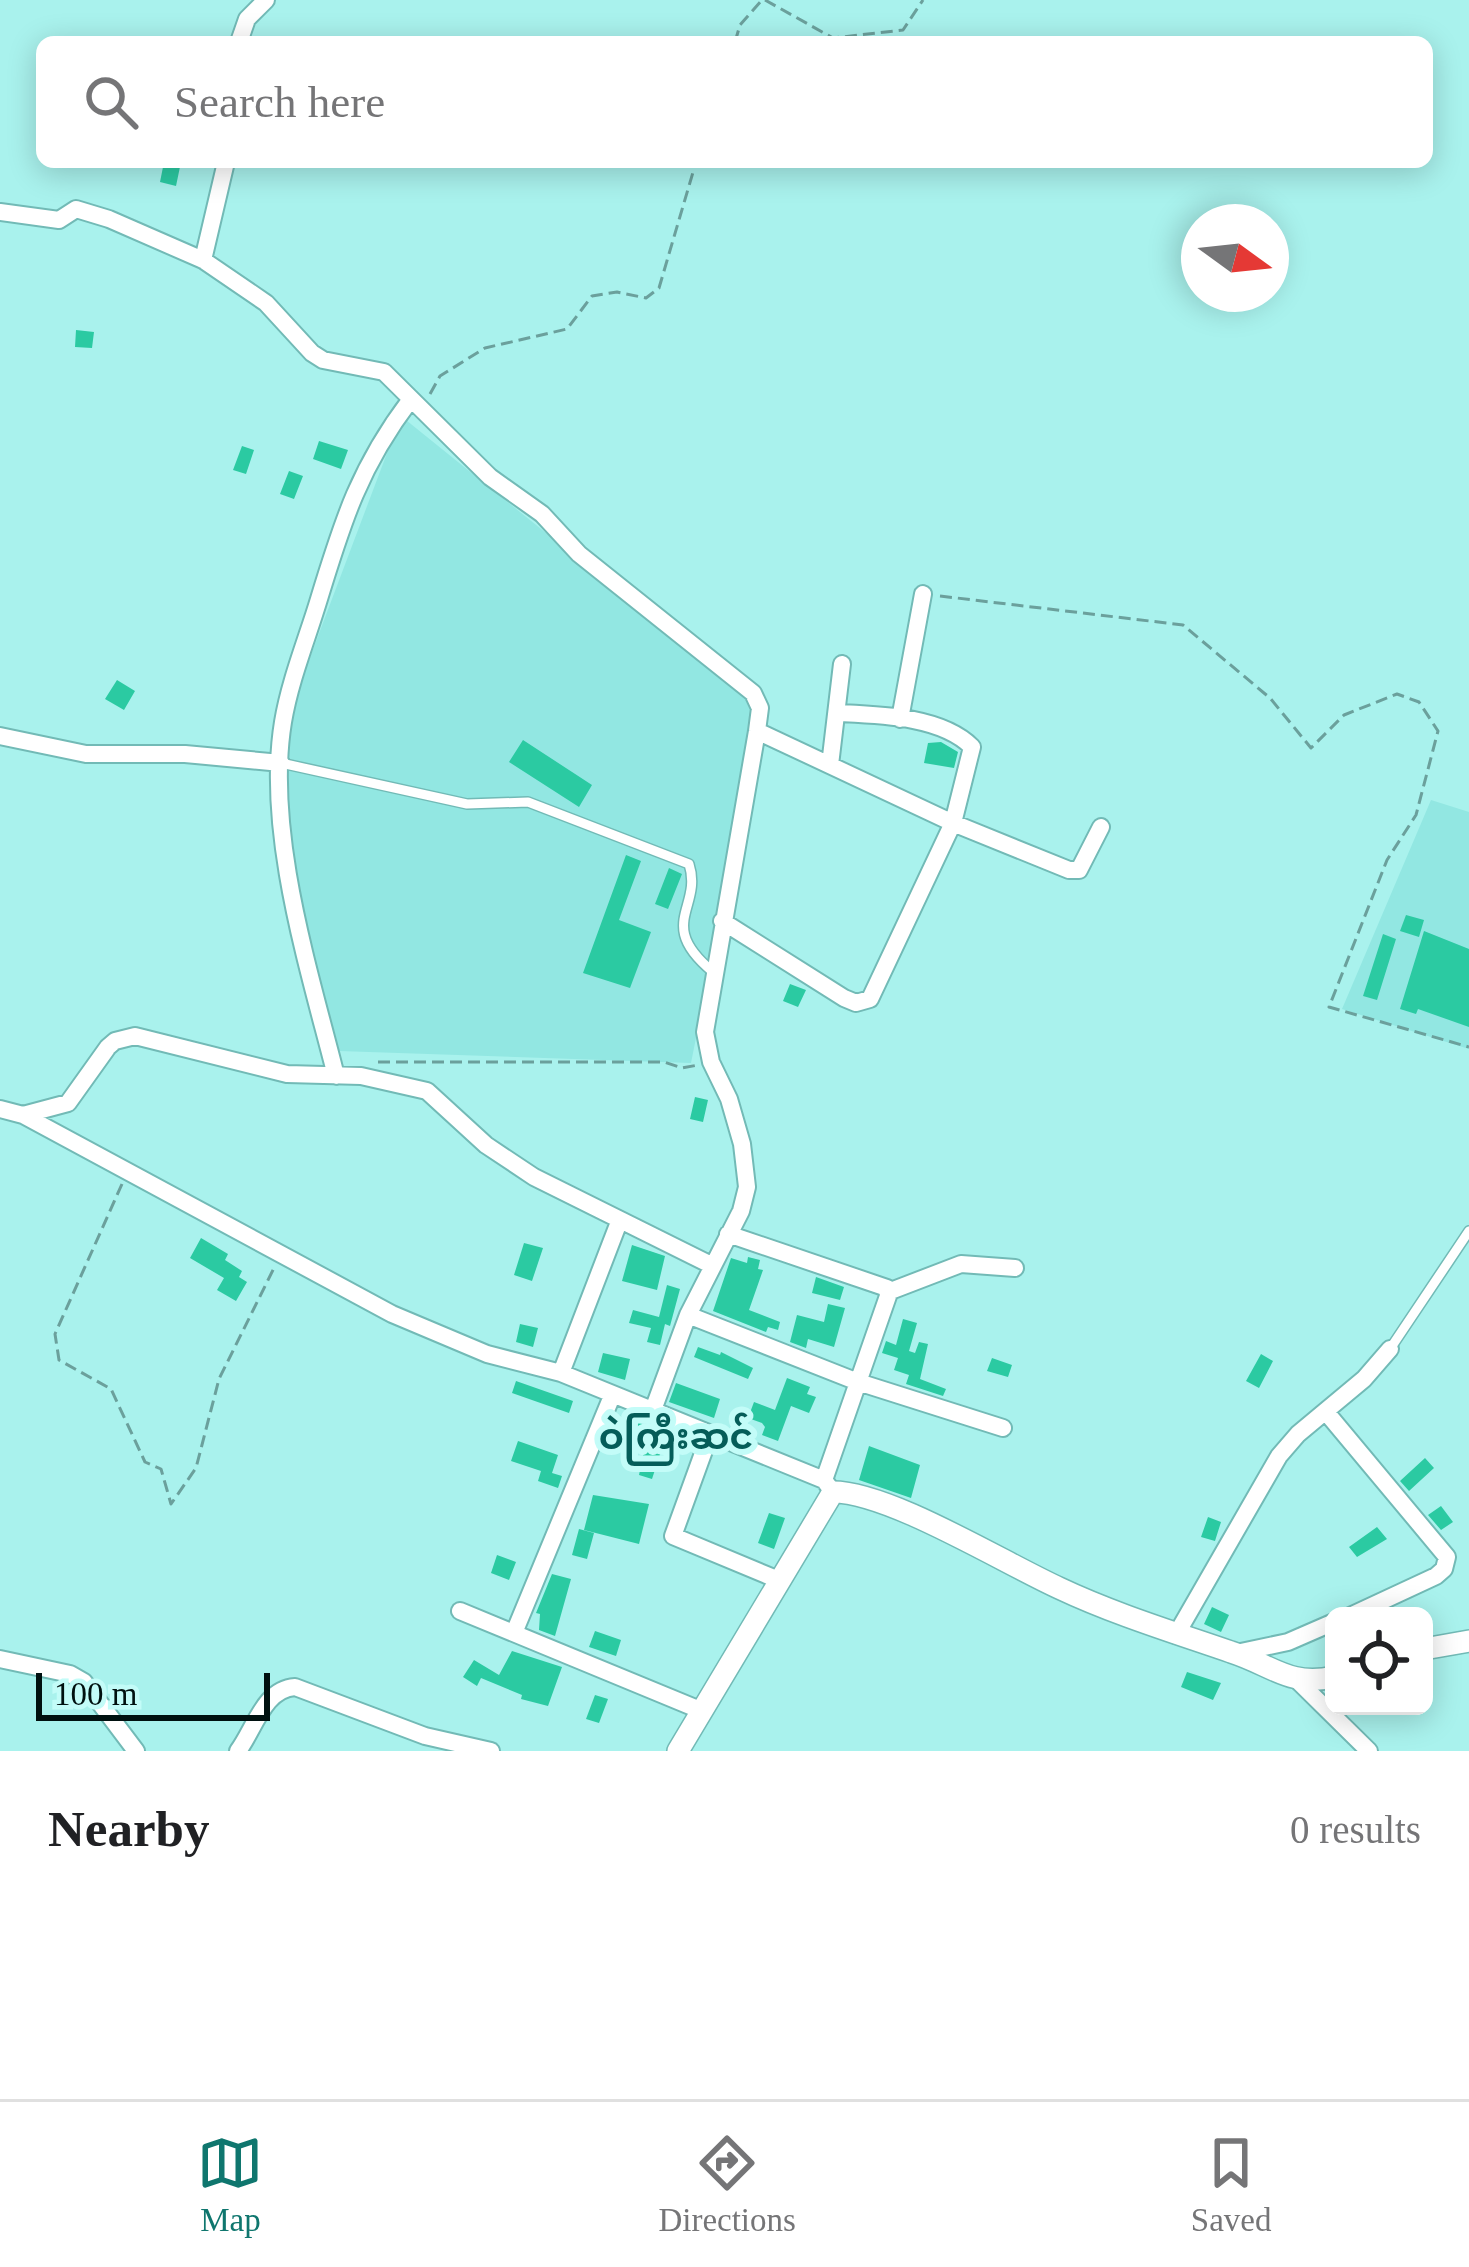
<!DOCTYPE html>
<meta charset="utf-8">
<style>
:root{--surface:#fff;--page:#f2f2f2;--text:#202124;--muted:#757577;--line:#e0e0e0;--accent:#0f766e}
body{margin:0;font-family:"Times New Roman","Noto Sans Myanmar",serif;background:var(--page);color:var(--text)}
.controls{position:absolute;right:36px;bottom:36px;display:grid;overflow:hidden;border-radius:18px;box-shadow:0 6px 30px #0003}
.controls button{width:108px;height:108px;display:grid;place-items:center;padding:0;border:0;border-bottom:3px solid var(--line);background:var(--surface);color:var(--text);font:60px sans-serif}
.compass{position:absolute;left:1181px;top:204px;width:108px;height:108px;border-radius:50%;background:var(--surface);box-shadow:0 6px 30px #0003;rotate:105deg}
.scale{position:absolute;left:36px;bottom:30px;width:234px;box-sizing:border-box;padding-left:12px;border:6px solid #001110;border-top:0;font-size:33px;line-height:42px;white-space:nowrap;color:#001110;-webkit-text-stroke:9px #c3fcf8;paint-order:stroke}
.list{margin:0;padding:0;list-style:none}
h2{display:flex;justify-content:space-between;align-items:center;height:156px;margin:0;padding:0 48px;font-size:51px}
h2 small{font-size:39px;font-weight:400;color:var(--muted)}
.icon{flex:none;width:66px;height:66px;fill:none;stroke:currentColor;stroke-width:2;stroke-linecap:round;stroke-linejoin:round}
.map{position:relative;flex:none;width:1469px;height:1751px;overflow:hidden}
.search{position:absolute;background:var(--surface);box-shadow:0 6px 30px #0003;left:36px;right:36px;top:36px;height:132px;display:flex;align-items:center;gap:30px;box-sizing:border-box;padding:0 42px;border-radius:18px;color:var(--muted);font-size:45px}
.sheet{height:348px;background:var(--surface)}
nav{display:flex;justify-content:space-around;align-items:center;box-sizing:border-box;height:168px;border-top:3px solid var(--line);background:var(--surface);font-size:33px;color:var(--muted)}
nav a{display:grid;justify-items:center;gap:6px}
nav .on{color:var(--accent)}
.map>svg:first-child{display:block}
.built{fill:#92e7e2}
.building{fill:#2bcaa2}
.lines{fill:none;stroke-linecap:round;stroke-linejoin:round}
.service-casing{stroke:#72bab6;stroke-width:12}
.minor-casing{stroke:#72bab6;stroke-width:20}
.tertiary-casing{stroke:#72bab6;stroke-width:24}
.path{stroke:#6ba09c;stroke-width:3;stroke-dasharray:12 6;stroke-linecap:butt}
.service{stroke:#fff;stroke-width:9}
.minor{stroke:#fff;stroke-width:16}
.tertiary{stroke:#fff;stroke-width:21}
.labels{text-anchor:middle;stroke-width:12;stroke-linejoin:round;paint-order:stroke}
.quarter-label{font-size:36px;font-weight:bold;fill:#055d59;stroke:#c3fcf8}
</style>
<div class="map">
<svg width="1469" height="1751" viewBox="0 0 1469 1751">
<rect width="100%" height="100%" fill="#a9f2ed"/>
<path class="built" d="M401 416 753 700 718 928 691 1063 339 1051 290 872 286 721Z
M1431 800 1469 812V1049L1342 1009Z"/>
<path class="building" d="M164 162H181L176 186 160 182Z
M76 330 94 332 92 348 75 347Z
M319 441 348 450 341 469 313 459Z
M242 446 254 450 246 474 233 470Z
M289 471 303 476 294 499 280 494Z
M117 680 135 691 124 710 105 699Z
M523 740 592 785 579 807 509 762Z
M941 742 958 752 954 768 924 763 928 743Z
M626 855 641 861 619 920 651 932 630 988 583 973Z
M669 868 682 874 668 909 655 904Z
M1406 915 1424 920 1419 937 1400 931Z
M1424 931 1469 949V1027L1418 1009 1416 1014 1400 1009Z
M1383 934 1396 939 1377 1000 1363 996Z
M790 984 806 990 798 1007 783 1001Z
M695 1097 708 1100 703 1122 690 1119Z
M201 1238 228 1254 225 1260 242 1271 239 1277 247 1282 236 1301 217 1290 224 1278 190 1258Z
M524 1243 543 1248 532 1281 514 1275Z
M632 1245 665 1256 657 1290 622 1281Z
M748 1257 760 1260 758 1269 763 1270 749 1310 780 1322 778 1330 768 1327 766 1332 713 1311 731 1258 747 1263Z
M816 1277 844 1287 840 1300 812 1293Z
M667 1285 680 1289 670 1326 665 1324 660 1345 647 1342 651 1328 629 1323 633 1310 659 1317Z
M828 1304 845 1308 834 1347 808 1339 806 1348 790 1342 797 1315 824 1322Z
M903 1319 917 1323 909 1351 915 1353 919 1342 928 1344 920 1379 946 1389 943 1396 906 1384 909 1375 894 1370 898 1358 882 1353 886 1341 896 1345Z
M520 1324 538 1328 533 1347 516 1342Z
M698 1347 720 1355 721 1352 753 1368 748 1379 694 1357Z
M603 1353 630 1359 625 1380 598 1372Z
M1261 1354 1273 1361 1259 1388 1246 1381Z
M992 1358 1012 1365 1008 1377 987 1371Z
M787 1378 810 1387 807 1394 816 1397 809 1413 791 1406 778 1441 762 1435 765 1427 762 1423 748 1418 754 1402 775 1410Z
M516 1381 573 1401 569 1413 512 1393Z
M676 1383 720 1399 714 1418 669 1402Z
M618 1415 667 1433 652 1479 639 1475 644 1451 613 1440 610 1435Z
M518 1441 558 1455 552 1473 562 1476 558 1488 538 1481 541 1471 511 1461Z
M869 1446 920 1465 911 1498 859 1480Z
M1425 1458 1434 1468 1409 1491 1400 1481Z
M593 1495 649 1504 639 1544 584 1530Z
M1441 1506 1453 1522 1441 1530 1428 1515Z
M769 1513 785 1518 774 1549 758 1543Z
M1208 1517 1221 1522 1215 1541 1201 1537Z
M1377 1527 1387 1539 1357 1557 1349 1547Z
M579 1529 594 1533 587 1559 572 1555Z
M497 1555 516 1562 509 1580 491 1573Z
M552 1574 571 1579 555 1636 539 1630 540 1614 536 1613Z
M1212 1607 1229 1615 1221 1632 1204 1624Z
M595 1631 621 1640 616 1656 589 1647Z
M512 1651 562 1667 548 1706 521 1699 522 1695 481 1678 477 1686 463 1677 474 1660 499 1675Z
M1187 1672 1221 1683 1213 1700 1181 1687Z
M595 1695 608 1699 599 1723 586 1719Z"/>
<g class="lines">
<defs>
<path id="service" d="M281 763 467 804 528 802 689 864C703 908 655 924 713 972
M1390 1349 1469 1231"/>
<path id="minor" d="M239 42 247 19 266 0
M0 212 59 220 76 209 109 219 203 260 266 303 312 353 323 360 384 372 490 477 542 514 579 554 753 693 760 708 757 731 705 1032 711 1062 729 1099 742 1144 747 1187 741 1211 688 1315 653 1410
M203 260 226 162
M900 719 923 594
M757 731 953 823 1069 870H1079L1101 827
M0 736 86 754H185L281 763
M830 765 842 664
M722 921 844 998 856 1003 870 999 953 823 972 747C941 716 879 715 837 713
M336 1076C309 969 265 832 283 722 290 680 307 639 319 599 343 520 360 466 411 399
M0 1109 23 1115 392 1314 487 1354 561 1373 824 1480 833 1492
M23 1115 68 1103 108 1047 115 1041 135 1036 287 1074 361 1076 427 1091 486 1145 534 1177 711 1265
M728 1234 887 1288 888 1296 824 1480
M888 1292 961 1264 1015 1268
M688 1315 858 1382 1003 1428
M561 1373 619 1222
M1326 1412 1447 1557 1444 1569 1436 1576 1350 1616
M710 1434 673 1536 781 1581
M460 1611 700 1710
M514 1633 612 1396
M1176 1635 1279 1456 1298 1434 1364 1379 1390 1349
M1236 1653 1288 1642 1334 1622
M0 1659 70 1674 84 1682 136 1751
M1299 1682 1369 1751
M238 1751C255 1728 264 1689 295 1687L425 1736 491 1751"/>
<path id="tertiary" d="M1424 1649 1469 1641
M678 1751 833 1492C889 1492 1002 1562 1059 1588 1114 1614 1173 1632 1231 1652 1272 1665 1289 1687 1334 1677"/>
</defs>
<use href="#service" class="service-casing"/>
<use href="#minor" class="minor-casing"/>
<use href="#tertiary" class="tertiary-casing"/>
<path class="path" d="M765 0 833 38 903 30 923 0
M735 42 740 25 762 0
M430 394 440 376 485 348 567 329 592 296 617 292 646 298 659 288 696 162
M940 596 1183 625 1270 698 1311 748 1344 715 1397 694 1419 702 1438 731 1416 815 1387 860 1329 1007 1469 1047
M378 1062H664L682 1068 698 1065
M122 1184 55 1334 59 1360 111 1389 145 1462 161 1469 171 1504 196 1468 219 1379 274 1268"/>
<use href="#service" class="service"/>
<use href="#minor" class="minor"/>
<use href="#tertiary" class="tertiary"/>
</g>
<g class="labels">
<g class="quarter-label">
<text x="676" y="1449">ဝဲကြီးဆင်</text>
</g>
</g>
</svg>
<div class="controls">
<button><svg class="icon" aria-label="locate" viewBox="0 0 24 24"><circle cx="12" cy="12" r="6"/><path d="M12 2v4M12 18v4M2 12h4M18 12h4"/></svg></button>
</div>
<svg class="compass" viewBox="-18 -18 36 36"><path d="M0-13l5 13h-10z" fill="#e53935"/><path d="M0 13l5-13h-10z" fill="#757577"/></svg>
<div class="scale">100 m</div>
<div class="search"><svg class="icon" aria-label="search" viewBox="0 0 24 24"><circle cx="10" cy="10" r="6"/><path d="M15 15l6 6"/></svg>Search here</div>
</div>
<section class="sheet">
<h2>Nearby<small>0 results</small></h2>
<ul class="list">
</ul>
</section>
<nav>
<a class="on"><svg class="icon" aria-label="map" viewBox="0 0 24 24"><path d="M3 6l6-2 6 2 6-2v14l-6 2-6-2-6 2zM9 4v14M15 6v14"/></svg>Map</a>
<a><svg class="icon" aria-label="directions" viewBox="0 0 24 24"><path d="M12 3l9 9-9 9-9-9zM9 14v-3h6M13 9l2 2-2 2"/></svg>Directions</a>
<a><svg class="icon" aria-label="saved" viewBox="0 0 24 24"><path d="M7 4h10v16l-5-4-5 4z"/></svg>Saved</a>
</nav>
